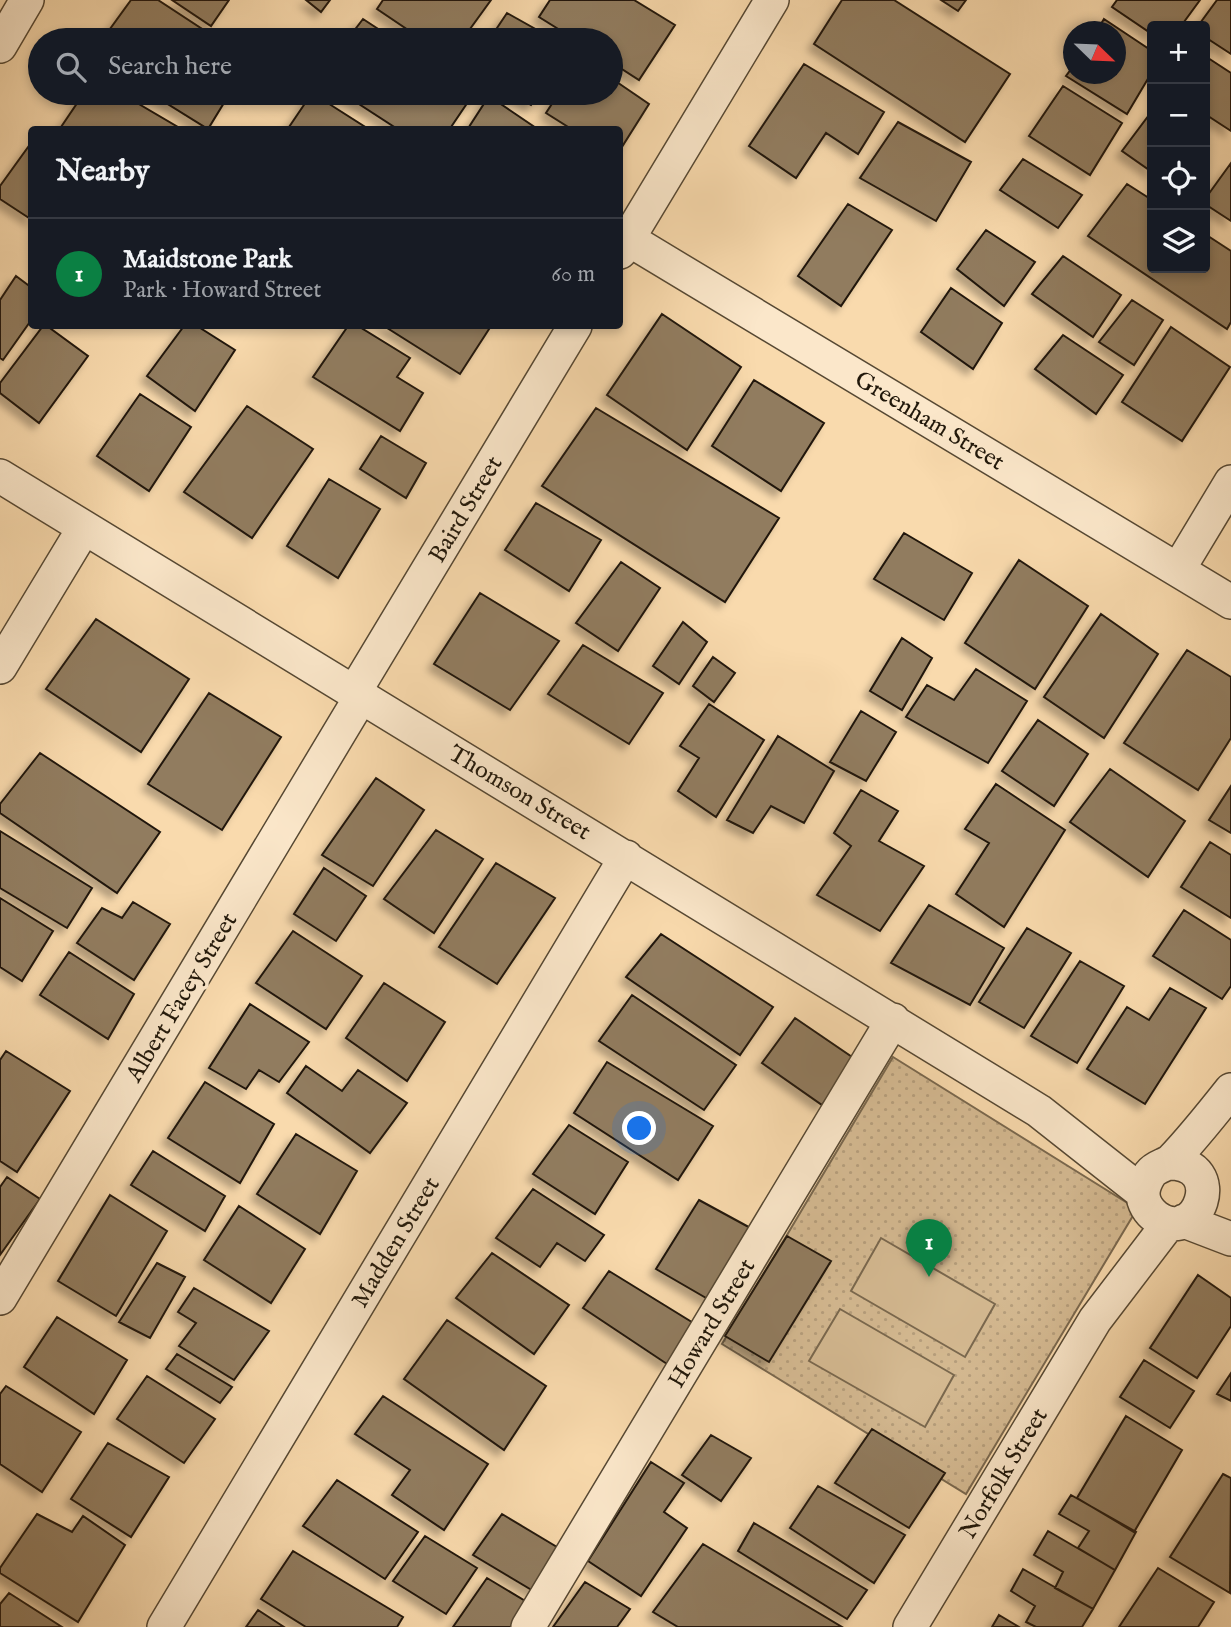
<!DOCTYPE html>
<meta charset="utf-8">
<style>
:root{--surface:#171b24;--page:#20242c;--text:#f1f3f6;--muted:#9ea1a6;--line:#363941;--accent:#0b8043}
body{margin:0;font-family:"IM FELL English",serif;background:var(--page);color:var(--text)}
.controls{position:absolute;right:21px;top:21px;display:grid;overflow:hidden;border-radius:7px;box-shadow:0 4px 10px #0003}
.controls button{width:63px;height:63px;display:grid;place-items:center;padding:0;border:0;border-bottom:2px solid var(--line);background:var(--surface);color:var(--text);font:35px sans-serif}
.compass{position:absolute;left:1063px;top:21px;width:63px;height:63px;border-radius:50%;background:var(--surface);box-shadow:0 4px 10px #0003;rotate:113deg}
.you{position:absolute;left:640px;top:1129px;width:24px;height:24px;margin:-18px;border:5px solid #fff;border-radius:50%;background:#1a73e8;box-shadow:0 0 0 10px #1a73e833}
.badge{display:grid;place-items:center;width:46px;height:46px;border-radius:50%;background:var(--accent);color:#fff;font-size:23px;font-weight:700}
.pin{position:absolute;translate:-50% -58px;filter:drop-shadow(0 2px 4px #0008)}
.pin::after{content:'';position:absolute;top:37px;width:24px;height:21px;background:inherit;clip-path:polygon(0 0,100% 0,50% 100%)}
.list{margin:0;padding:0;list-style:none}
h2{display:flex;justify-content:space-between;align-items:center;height:91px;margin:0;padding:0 28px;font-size:30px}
h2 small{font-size:23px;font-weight:400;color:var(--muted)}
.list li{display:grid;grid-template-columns:46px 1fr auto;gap:21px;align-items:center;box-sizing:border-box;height:112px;padding:0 28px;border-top:2px solid var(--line)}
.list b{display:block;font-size:26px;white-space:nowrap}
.list p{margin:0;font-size:23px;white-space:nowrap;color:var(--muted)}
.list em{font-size:23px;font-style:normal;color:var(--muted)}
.icon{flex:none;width:38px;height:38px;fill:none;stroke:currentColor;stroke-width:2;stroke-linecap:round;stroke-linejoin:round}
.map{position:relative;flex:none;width:1231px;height:1627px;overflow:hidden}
.search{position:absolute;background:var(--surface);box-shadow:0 4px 10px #0003;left:28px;top:28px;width:595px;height:77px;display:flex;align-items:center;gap:18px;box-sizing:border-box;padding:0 24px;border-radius:38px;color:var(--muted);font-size:26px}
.panel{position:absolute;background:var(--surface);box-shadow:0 4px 10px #0003;left:28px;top:126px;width:595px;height:203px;border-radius:7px}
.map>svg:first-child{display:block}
.park{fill:url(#park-dots);stroke:#7a684e;stroke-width:2}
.garden{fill:#d4b991;stroke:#7a684e;stroke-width:2}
.building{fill:#917c5f;stroke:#20170a;stroke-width:2;filter:url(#shadow)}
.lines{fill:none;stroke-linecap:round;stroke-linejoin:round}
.minor-casing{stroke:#564833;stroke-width:36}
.minor{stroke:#fbe7ca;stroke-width:33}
.labels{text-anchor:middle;stroke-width:7;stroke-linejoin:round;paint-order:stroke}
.street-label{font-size:24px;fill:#20170a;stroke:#fbe7ca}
</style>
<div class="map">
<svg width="1231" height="1627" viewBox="0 0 1231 1627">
<defs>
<pattern id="park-dots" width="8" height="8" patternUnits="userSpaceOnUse" patternTransform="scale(1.75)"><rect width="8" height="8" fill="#d4b991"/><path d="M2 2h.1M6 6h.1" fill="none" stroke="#b69e7c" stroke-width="1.8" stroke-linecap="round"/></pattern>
<filter id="shadow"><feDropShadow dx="-6" dy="6" stdDeviation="3.5" flood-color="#0004"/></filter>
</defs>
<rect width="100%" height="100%" fill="#f9daad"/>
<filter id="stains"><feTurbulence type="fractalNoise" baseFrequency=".00286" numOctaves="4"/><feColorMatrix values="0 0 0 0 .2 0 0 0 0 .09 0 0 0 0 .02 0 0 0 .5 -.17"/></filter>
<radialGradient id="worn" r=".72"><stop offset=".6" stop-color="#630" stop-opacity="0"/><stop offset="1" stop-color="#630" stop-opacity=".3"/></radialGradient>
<path class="park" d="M893 1057 1137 1209 966 1494 722 1344Z"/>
<path class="garden" d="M881 1238 995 1304 965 1357 851 1291Z
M840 1309 954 1375 925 1427 809 1361Z"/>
<path class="building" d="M131 0H158L219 40H102Z
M172 0H229L211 26Z
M306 0H330L321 12Z
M383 0H491L462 40H423L377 9Z
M550 0H634L675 25 639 80 611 62V40H576L539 17Z
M842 0H894L1010 74 965 142 814 44Z
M941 0H966L958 11Z
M1117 0H1200L1181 26H1152V34L1112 7Z
M1217 0H1231V54L1205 37V26H1198Z
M507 13 555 40H489Z
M363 19 395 40H347Z
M1104 19 1152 51V72L1127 114 1066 76 1074 65V74H1116V32H1096Z
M1205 56 1231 73V131L1205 114Z
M804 64 884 112 858 154 826 133 796 178 749 146Z
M611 78 649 104 620 150V130H573L546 113 559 93H611Z
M1063 86 1122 123 1090 175 1029 136Z
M84 93H120L183 130H59Z
M150 93H230L208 129Z
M312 93 370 130H287Z
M342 93H474L449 130H399Z
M510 93H539L531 105Z
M489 96 539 130H467Z
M1152 111V172L1122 151Z
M898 122 971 162 936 221 860 178Z
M31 143H32V220L0 199V186Z
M1023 159 1082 195 1058 228 1000 190Z
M1231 163V221L1205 204V199Z
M1127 184 1152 200V268H1205V234L1231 251V322L1227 329 1088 236Z
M848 204 892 230 841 306 798 276Z
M986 230 1035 262 1004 306 957 269Z
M1063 256 1121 295 1093 337 1032 294Z
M16 276 32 288V319L3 360 0 358V300Z
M951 288 1002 323 973 369 921 332Z
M1132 300 1163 320 1134 365 1099 342Z
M662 314 741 367 687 450 607 395Z
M43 326H47L88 356 39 423 0 393V383Z
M184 326H197L235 350 195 411 147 376Z
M348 326H358L410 358 397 377 423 393 400 431 313 377Z
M384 326H491L460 374Z
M1171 327 1230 367 1182 441 1122 402Z
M1063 335 1123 375 1096 414 1035 369Z
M754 380 824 423 781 491 712 446Z
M140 394 191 427 149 491 97 456Z
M247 406 313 449 252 538 184 492Z
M596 408 779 518 725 602 542 486Z
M381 436 426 463 406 498 360 469Z
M329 479 380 509 338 578 287 546Z
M536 503 601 540 569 591 505 550Z
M904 533 972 573 944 620 874 579Z
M1019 560 1088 606 1035 689 965 643Z
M621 562 660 588 618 651 576 623Z
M480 593 559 641 510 710 434 664Z
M1101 614 1158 654 1104 738 1044 697Z
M96 619 189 679 141 752 46 689Z
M683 622 707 642 679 684 653 666Z
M902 638 932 658 902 710 870 691Z
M583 645 663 693 629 744 548 694Z
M1187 650 1231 677V738L1198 790 1124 743Z
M713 657 735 673 714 702 693 686Z
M976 669 1027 701 988 763 906 717 927 685 954 700Z
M209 693 281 737 222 830 148 784Z
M709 704 764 740 716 817 678 791 699 758 680 746Z
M861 711 896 732 866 781 830 762Z
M1038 720 1088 754 1054 806 1002 771Z
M778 736 834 771 804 823 771 806 753 833 727 820Z
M40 753 160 832 117 893 0 813V804Z
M1110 769 1185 821 1148 877 1070 822Z
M376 778 424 810 373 886 322 855Z
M996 784 1065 830 1004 927 956 894 989 843 965 829Z
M1231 786V833L1209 820Z
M861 790 898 811 879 841 924 866 880 931 817 895 851 846 834 833Z
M436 830 483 859 434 933 384 899Z
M0 831 92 888 67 928 0 888Z
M1210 842 1231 855V918L1181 887Z
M496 863 555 898 497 984 439 947Z
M324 868 366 896 336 941 294 914Z
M0 898 53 931 22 981 0 967Z
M133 902 170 924 134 980 77 943 102 908 122 918Z
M929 905 1004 948 970 1005 891 963Z
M1184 910 1231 940V986L1222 999 1153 956Z
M1027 928 1071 953 1024 1028 979 1002Z
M293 931 362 976 326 1029 256 983Z
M661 934 773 1007 740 1055 626 977Z
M69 952 134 994 108 1039 40 995Z
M1080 961 1124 986 1077 1063 1031 1036Z
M384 983 445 1022 407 1081 346 1038Z
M1170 988 1206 1008 1145 1104 1087 1069 1127 1007 1149 1020Z
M632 995 736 1065 704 1110 599 1041Z
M250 1004 309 1042 279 1082 259 1070 246 1089 209 1068Z
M795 1018 855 1059 822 1105 762 1063Z
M6 1051 70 1091 17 1172 0 1161V1060Z
M607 1062 713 1126 678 1180 574 1113Z
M306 1066 342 1091 358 1070 407 1103 370 1153 287 1093Z
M205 1082 274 1124 240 1183 168 1138Z
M569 1125 628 1162 595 1214 533 1174Z
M296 1134 357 1171 320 1234 257 1194Z
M153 1151 225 1196 205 1231 131 1185Z
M7 1177 40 1199 0 1255V1187Z
M533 1189 604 1235 585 1261 557 1243 540 1267 496 1238Z
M110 1195 167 1231 116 1316 58 1281Z
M699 1200 756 1231 713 1302 656 1269Z
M239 1206 305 1249 271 1303 204 1260Z
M787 1236 831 1261 769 1362 725 1336Z
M492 1253 569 1305 534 1354 456 1298Z
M157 1263 185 1277 150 1338 119 1322Z
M609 1271 695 1324 667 1364 583 1308Z
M1198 1275 1231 1298V1326L1197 1378 1150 1348Z
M194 1288 269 1331 234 1380 179 1346 196 1323 178 1312Z
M57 1317 127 1360 94 1414 24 1367Z
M447 1320 546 1386 504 1450 404 1379Z
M177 1354 232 1387 220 1403 166 1369Z
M1144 1360 1194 1391 1170 1428 1120 1397Z
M1231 1373V1401L1217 1394Z
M147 1376 215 1419 184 1463 117 1419Z
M6 1386 81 1432 42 1492 0 1464V1394Z
M383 1396 488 1464 444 1530 392 1495 410 1470 355 1434Z
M1126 1416 1182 1450 1134 1532 1077 1498Z
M872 1429 945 1473 909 1528 835 1483Z
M711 1435 751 1458 721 1501 682 1475Z
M108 1443 169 1477 131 1537 71 1499Z
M651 1462 684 1483 664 1512 687 1528 641 1596 588 1561Z
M1223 1474 1231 1478 1230 1593 1170 1557Z
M337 1480 418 1532 385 1579 303 1526Z
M818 1486 905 1535 874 1583 790 1528Z
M1071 1495 1136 1532 1115 1570 1078 1548 1089 1531 1059 1514Z
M37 1514 72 1532 83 1516 125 1545 78 1622 0 1573V1568Z
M502 1514 567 1553 540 1595 473 1555Z
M754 1523 867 1590 847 1619 738 1551Z
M1048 1531 1115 1570 1093 1609 1055 1588 1063 1572 1034 1555Z
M425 1536 477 1568 446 1614 393 1581Z
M703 1544 842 1627H678L653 1612Z
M293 1551 403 1617 397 1627H306L261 1599Z
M1158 1568 1214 1602 1198 1627H1119Z
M1023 1569 1093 1609 1082 1627H1036L1026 1622 1035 1606 1011 1591Z
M487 1578 532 1605 518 1627H453Z
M585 1582 630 1609 617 1627H553Z
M9 1593 62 1627H0V1604Z
M258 1610 284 1627H246Z
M999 1615 1019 1627H992Z"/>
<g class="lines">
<defs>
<path id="minor" d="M0 46 27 0
M628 239 1231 602
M620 252 772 0
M0 476 1039 1111 1143 1193
M1178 570 1231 482
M0 667 84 528
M355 691 575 326
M1168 1163C1230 1162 1198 1248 1156 1217 1149 1212 1143 1203 1143 1194 1143 1187 1146 1180 1150 1174 1156 1166 1165 1166 1172 1160 1193 1138 1212 1114 1231 1090
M1184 1221 1231 1239
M0 1298 362 695
M164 1627 626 857
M528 1627 893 1020
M910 1627 1095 1320 1169 1223"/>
</defs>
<use href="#minor" class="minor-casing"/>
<use href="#minor" class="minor"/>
</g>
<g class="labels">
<g class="street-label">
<text transform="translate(930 420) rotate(31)" y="8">Greenham Street</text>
<text transform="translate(465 509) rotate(-59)" y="8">Baird Street</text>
<text transform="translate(520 792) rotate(31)" y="8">Thomson Street</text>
<text transform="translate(181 997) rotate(-59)" y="8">Albert Facey Street</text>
<text transform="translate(395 1242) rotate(-59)" y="8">Madden Street</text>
<text transform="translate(711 1323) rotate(-59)" y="8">Howard Street</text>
<text transform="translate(1003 1473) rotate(-59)" y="8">Norfolk Street</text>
</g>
</g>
<rect width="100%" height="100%" filter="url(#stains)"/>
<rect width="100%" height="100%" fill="url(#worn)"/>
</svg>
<div class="controls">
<button>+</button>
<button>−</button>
<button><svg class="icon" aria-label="locate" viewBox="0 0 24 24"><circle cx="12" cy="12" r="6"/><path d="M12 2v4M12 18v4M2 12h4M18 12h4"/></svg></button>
<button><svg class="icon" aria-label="layers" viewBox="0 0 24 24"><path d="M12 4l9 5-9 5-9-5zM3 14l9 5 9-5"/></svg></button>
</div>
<svg class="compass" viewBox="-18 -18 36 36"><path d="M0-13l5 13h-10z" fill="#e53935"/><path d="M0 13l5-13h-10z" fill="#9ea1a6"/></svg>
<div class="you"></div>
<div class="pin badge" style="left:929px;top:1277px">1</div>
<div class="search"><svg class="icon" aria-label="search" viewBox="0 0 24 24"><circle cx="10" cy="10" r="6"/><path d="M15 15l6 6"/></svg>Search here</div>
<section class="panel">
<h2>Nearby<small></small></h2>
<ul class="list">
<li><span class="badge">1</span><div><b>Maidstone Park</b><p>Park · Howard Street</p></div><em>60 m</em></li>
</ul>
</section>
</div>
